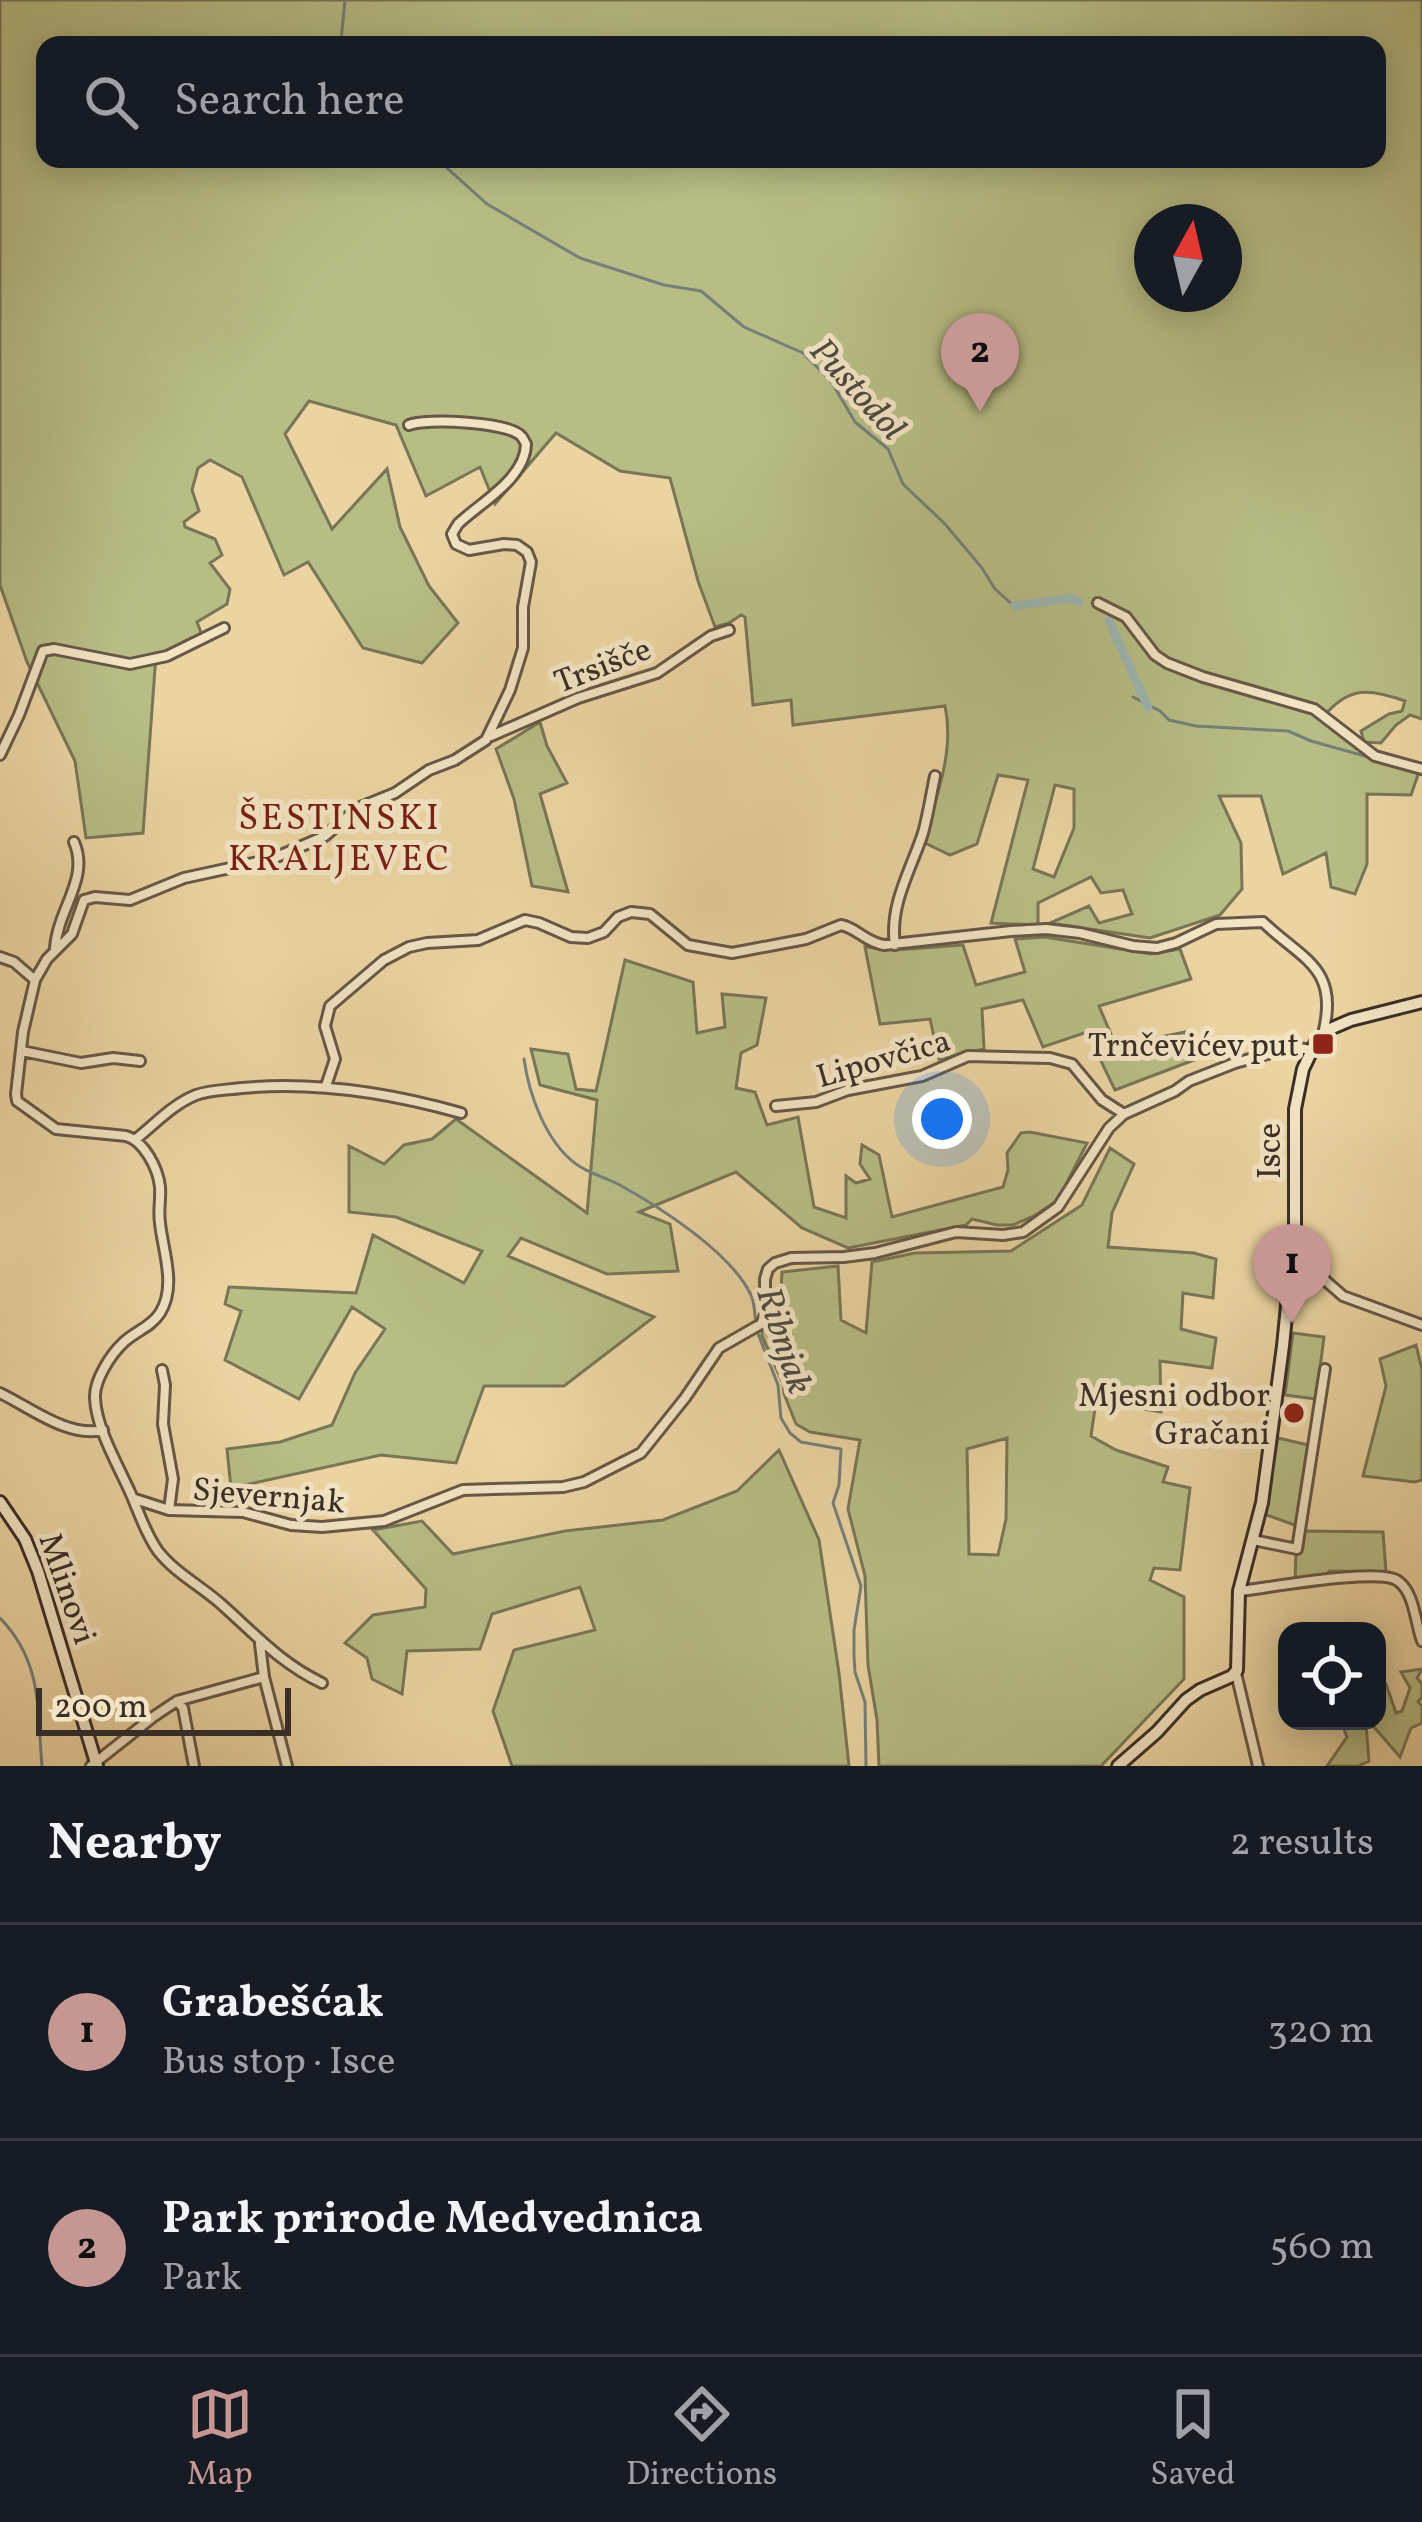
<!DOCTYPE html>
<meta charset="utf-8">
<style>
:root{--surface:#171b24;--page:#242831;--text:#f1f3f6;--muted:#9ea1a6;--line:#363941;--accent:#c59692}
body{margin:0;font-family:Vollkorn,serif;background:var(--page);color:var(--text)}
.controls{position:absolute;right:36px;bottom:36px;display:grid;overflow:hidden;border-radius:24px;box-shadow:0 6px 30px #0003}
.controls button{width:108px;height:108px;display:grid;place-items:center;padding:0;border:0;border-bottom:3px solid var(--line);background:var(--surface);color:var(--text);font:60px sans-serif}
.compass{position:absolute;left:1134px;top:204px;width:108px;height:108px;border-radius:50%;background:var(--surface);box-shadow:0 6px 30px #0003;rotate:8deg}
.scale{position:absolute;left:36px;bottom:30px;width:255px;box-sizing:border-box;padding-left:12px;border:6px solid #3a2f27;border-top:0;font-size:33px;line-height:42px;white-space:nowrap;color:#3a2f27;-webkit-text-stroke:9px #f2e3c3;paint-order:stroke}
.you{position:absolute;left:942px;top:1119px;width:42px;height:42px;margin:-30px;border:9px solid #fff;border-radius:50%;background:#1a73e8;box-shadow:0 0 0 18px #1a73e833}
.badge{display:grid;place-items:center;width:78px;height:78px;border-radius:50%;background:var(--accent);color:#111;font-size:39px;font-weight:700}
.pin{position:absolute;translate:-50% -99px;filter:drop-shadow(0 3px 6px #0008)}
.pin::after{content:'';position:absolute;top:63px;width:42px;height:36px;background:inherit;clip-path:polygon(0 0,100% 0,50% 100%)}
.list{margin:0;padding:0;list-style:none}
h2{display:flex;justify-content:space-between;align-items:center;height:156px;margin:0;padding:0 48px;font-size:51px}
h2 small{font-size:39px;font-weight:400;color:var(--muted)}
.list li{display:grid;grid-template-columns:78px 1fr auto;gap:36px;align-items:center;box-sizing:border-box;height:216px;padding:0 48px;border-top:3px solid var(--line)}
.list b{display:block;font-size:45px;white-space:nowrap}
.list p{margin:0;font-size:39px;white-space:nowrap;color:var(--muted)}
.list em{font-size:39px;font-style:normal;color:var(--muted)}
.icon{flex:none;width:66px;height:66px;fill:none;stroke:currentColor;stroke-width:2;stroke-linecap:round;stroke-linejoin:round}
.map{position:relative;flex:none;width:1422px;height:1766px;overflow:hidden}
.search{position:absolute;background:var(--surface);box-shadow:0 6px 30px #0003;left:36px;right:36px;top:36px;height:132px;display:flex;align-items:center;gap:30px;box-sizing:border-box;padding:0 42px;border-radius:24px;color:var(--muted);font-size:45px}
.sheet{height:588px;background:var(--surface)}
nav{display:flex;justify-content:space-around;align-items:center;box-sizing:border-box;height:168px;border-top:3px solid var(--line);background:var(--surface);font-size:33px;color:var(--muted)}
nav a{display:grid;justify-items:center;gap:6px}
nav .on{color:var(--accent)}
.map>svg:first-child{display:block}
.green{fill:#b7bd85;stroke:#787656;stroke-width:3;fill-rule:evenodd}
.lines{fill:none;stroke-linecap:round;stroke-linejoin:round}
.stream{stroke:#758079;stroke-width:3}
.canal{stroke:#9cb6b0;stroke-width:9}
.street-casing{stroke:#665846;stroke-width:14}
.secondary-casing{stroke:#3a2f27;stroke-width:16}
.street{stroke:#f2e3c3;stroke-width:8}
.secondary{stroke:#f2e3c3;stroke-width:10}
.poi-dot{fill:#8f2418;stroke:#f2e3c3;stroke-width:4.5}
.labels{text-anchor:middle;stroke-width:10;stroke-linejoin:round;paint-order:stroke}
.street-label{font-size:33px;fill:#3a2f27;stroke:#f2e3c3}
.poi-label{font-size:33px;fill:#3a2f27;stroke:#f2e3c3;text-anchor:end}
.water-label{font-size:36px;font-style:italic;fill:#4e4a42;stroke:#f2e3c3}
.neighbourhood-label{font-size:36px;letter-spacing:3px;fill:#7a1f14;stroke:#f2e3c3}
</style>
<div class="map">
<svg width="1422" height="1766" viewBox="0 0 1422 1766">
<rect width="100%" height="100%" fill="#ebd4a2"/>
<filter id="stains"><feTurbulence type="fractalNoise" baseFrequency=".00167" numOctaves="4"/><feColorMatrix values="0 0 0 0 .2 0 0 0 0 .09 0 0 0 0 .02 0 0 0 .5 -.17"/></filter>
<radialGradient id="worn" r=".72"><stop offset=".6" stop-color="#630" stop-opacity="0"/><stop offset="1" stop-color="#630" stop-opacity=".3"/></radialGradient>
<path class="green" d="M0 0H1422V719L1410 715 1396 725 1381 743 1364 742 1361 731 1389 714 1402 711 1405 701C1369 688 1349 686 1323 717L1379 760 1419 772 1411 795 1367 794V864L1355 894 1331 887 1326 853 1283 874 1261 796H1219L1241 843 1242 889 1220 915 1150 938 1050 923 1089 906 1099 923 1132 914 1123 890 1101 893 1091 877 1038 903V925L991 923 1028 780 998 775 977 844 950 855 923 842C936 798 955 751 945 706L793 725 791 700 753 705 745 617 741 615 729 623 715 627 698 581 670 478 620 471 556 433 495 504 480 467 426 496 396 425 309 401 285 434 332 529 387 469 400 527 429 586 458 623 422 663 363 648 308 562 284 575 242 477 210 460 198 468 192 490 199 511 184 522 185 527 215 539 222 555 210 563 230 589 227 604 197 622 203 638 182 648 156 655 143 833 86 838 75 761 27 662 0 585ZM45 45H1377V159H45ZM1152 222H1224V294H1152ZM1055 785 1074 789V828L1054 877 1033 869Z
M540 722 547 746 567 783 540 794 568 892 532 886 514 799 496 749Z
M1045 937 1151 954 1180 949 1191 979 1099 1006 1116 1046 1185 1032 1194 1060 1115 1090 1087 1032 1043 1047 1023 1000 982 1009 984 1049 939 1059 930 1019 880 1024 865 947 895 950 963 945 976 985 1025 972 1015 939Z
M625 960 693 982 697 1033 725 1027 722 994 766 998 757 1045 741 1053 736 1088 755 1092 767 1125 798 1117 814 1207 846 1218V1176L856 1183 870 1179 860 1164 862 1145 879 1155 892 1217 1003 1187 1008 1170 1007 1153 1021 1133 1030 1132 1087 1143 1058 1200 1034 1216 1013 1225H997L972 1219 966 1225 848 1248 802 1228 736 1172 639 1212 670 1224 678 1271 607 1274 521 1238 508 1256 654 1317 564 1386H484L456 1463 381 1455 231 1488 227 1449 280 1442 332 1425 355 1373 385 1329 352 1307 299 1399 225 1360 241 1311 225 1304 229 1287 356 1293 373 1235 464 1283 482 1251 396 1217 349 1212V1146L384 1164 404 1145 432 1139 456 1119 587 1213 597 1100 540 1085 531 1049 568 1054 576 1089 596 1091Z
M1110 1148 1134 1164 1112 1213 1108 1247 1194 1253 1216 1259 1213 1298 1183 1293 1181 1329 1216 1338 1212 1368 1160 1361 1161 1412 1096 1401 1091 1436 1116 1450 1168 1467 1163 1482 1190 1488 1180 1570 1154 1568 1150 1580 1184 1597V1679L1101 1766H879L877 1720 868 1665 865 1576 848 1509 860 1440 810 1432 796 1424 784 1394 783 1384 762 1336V1331C784 1311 780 1300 782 1272L838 1266 841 1320 866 1333 872 1262 915 1253 1011 1251 1082 1205ZM1007 1438 1006 1519 998 1555 969 1554 967 1449Z
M1293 1333 1324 1337 1316 1399 1285 1395Z
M1416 1345 1422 1370V1480L1415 1482 1363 1476 1386 1386 1380 1359Z
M1278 1438 1308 1445 1300 1495V1527L1264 1514Z
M779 1450 819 1540 839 1673 849 1766H512L493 1711 514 1650 595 1630 580 1587 492 1614 480 1649 407 1651 402 1694 372 1679 367 1658 345 1643 373 1615 425 1607 426 1589 373 1530 422 1521 453 1554 565 1531 663 1520 737 1491Z
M1303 1531 1383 1532 1386 1572 1329 1571 1328 1576 1295 1582 1296 1551H1301Z
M1422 1669 1417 1678 1422 1684V1697L1418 1702 1422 1706V1723L1411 1728 1400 1757 1373 1726 1366 1725 1369 1761 1358 1766H1327L1347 1737 1341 1721H1377V1679L1386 1684 1396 1713 1402 1711 1410 1688 1401 1672Z"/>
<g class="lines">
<path class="stream" d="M345 45 341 41 345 0
M437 159 487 204 580 258 664 285 701 291 744 327 803 353 831 381 855 422 888 449 903 484 945 524 982 568 995 589 1014 606
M1133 697 1160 711 1169 720 1196 726 1288 731 1311 741 1372 758
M524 1059C529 1095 546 1142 576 1164 588 1173 604 1177 618 1184 658 1206 731 1252 751 1295 755 1303 754 1313 756 1322
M757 1331 778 1385 781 1418 790 1433 801 1442 841 1449 839 1485 833 1503 861 1586 854 1630V1656L855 1672 865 1702 866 1766
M0 1618C43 1662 37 1710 42 1766"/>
<path class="canal" d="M1014 606 1072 598 1079 602
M1109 621 1148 707"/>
<defs>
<path id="street" d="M1098 603 1126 617 1155 655 1167 663 1203 677 1314 709 1375 756 1422 769
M491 736 578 698 657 673 711 636 729 630
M0 755 19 715 43 651 54 649 130 664 167 656 224 628
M895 945C889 905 911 870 923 833 928 815 931 795 935 776
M55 948C58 908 90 879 74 842
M0 957 14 962 35 980
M22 1051 81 1063 113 1058 140 1061
M326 1086 335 1059 325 1026 330 1006 384 960 409 947 427 943 478 940 525 920 539 923 571 937 588 938 604 932 618 917 631 912 650 914 688 945 732 953 806 939 841 925C857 928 865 942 884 945L1011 931 1046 929 1080 933 1133 946 1157 948 1176 943 1216 924 1263 922C1302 960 1340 967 1323 1034
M776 1106 816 1102 848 1090 922 1076 968 1056 1050 1058 1072 1064 1102 1100 1124 1114
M136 1139C155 1124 173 1104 196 1095 210 1090 226 1090 242 1088 316 1081 390 1093 461 1113
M1294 1239 1319 1275 1343 1296 1422 1325
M162 1370 165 1385 163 1424 173 1479 169 1510
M0 1393C31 1408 68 1438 103 1430
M135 1499 169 1510 243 1512 291 1525 322 1527 384 1521 463 1490 563 1487 584 1482 641 1453 685 1398 719 1348 761 1324 765 1315V1279L768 1269 775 1263 791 1258 844 1257 875 1253 956 1232 1003 1235 1023 1232 1058 1207 1109 1128 1124 1114 1175 1091 1189 1081 1235 1063 1293 1047 1311 1050
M1253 1540 1297 1549 1325 1369
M1240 1591C1268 1588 1380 1567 1398 1581 1415 1593 1415 1623 1422 1641
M260 1644 264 1677 287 1766
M1236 1673 1258 1766
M322 1683C280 1663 255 1634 221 1604 201 1586 175 1573 158 1551 145 1533 139 1512 130 1492 118 1465 96 1428 95 1398 94 1380 111 1354 124 1342 136 1331 151 1327 160 1313 177 1286 163 1252 160 1223 158 1211 161 1199 160 1187 158 1168 144 1141 126 1136L56 1129 17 1101 16 1094 23 1032 35 980 47 959 72 934 84 900 95 897 130 900 184 878 272 859 325 836 358 808 395 793 429 770 455 760 486 740 510 690 523 648V607L531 562 527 552 517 545 504 544 469 550 456 544 452 534 458 524C481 502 525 479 526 444 524 441 523 437 520 435 505 422 426 418 409 425
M177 1701 183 1708 194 1766
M91 1766 153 1717 177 1701 264 1677"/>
<path id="secondary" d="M0 1502 25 1539 38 1571 97 1766
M1118 1766 1157 1732 1186 1700 1200 1690 1232 1676 1237 1670 1239 1591 1262 1503 1283 1346 1295 1227V1109L1303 1069 1316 1042 1330 1029 1351 1020 1422 1002"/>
</defs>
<use href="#street" class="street-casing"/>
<use href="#secondary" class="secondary-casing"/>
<use href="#street" class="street"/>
<use href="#secondary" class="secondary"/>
</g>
<g class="poi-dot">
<rect x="1311" y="1032" width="24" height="24" rx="6"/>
<circle cx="1294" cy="1413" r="12"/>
</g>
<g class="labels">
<g class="street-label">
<text transform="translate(602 664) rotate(-21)" y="12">Trsišče</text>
<text transform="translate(883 1057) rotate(-16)" y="12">Lipovčica</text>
<text transform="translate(1268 1151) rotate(-90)" y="12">Isce</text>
<text transform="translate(269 1494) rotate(5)" y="12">Sjevernjak</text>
<text transform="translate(69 1588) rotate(71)" y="12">Mlinovi</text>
</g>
<g class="poi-label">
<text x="1299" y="1056">Trnčevićev put</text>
<text x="1270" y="1406">Mjesni odbor<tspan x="1270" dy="38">Gračani</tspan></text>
</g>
<g class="water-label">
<text transform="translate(859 388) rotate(48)" y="13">Pustodol</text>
<text transform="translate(786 1340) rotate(72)" y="13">Ribnjak</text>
</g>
<g class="neighbourhood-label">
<text x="340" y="829">ŠESTINSKI<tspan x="340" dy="41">KRALJEVEC</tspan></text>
</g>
</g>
<rect width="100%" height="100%" filter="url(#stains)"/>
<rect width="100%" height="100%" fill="url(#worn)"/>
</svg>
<div class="controls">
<button><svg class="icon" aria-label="locate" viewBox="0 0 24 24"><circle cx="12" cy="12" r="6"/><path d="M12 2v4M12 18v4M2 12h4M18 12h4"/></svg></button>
</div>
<svg class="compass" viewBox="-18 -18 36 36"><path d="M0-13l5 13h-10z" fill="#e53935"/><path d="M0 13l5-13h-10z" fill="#9ea1a6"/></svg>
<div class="scale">200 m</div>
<div class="you"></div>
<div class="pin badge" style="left:1292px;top:1323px">1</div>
<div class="pin badge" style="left:980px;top:412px">2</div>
<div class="search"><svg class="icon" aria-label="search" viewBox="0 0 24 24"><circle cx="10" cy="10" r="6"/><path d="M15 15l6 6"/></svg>Search here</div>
</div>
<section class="sheet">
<h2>Nearby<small>2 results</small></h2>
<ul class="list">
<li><span class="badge">1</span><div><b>Grabešćak</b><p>Bus stop · Isce</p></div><em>320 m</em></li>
<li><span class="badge">2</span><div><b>Park prirode Medvednica</b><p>Park</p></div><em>560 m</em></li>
</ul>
</section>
<nav>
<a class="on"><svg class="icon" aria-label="map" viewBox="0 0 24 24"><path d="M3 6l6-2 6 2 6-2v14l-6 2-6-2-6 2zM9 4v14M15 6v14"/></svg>Map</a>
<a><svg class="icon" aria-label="directions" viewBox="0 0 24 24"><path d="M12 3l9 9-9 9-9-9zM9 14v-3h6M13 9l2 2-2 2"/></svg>Directions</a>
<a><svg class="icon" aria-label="saved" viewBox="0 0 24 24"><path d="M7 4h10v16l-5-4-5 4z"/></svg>Saved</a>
</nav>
